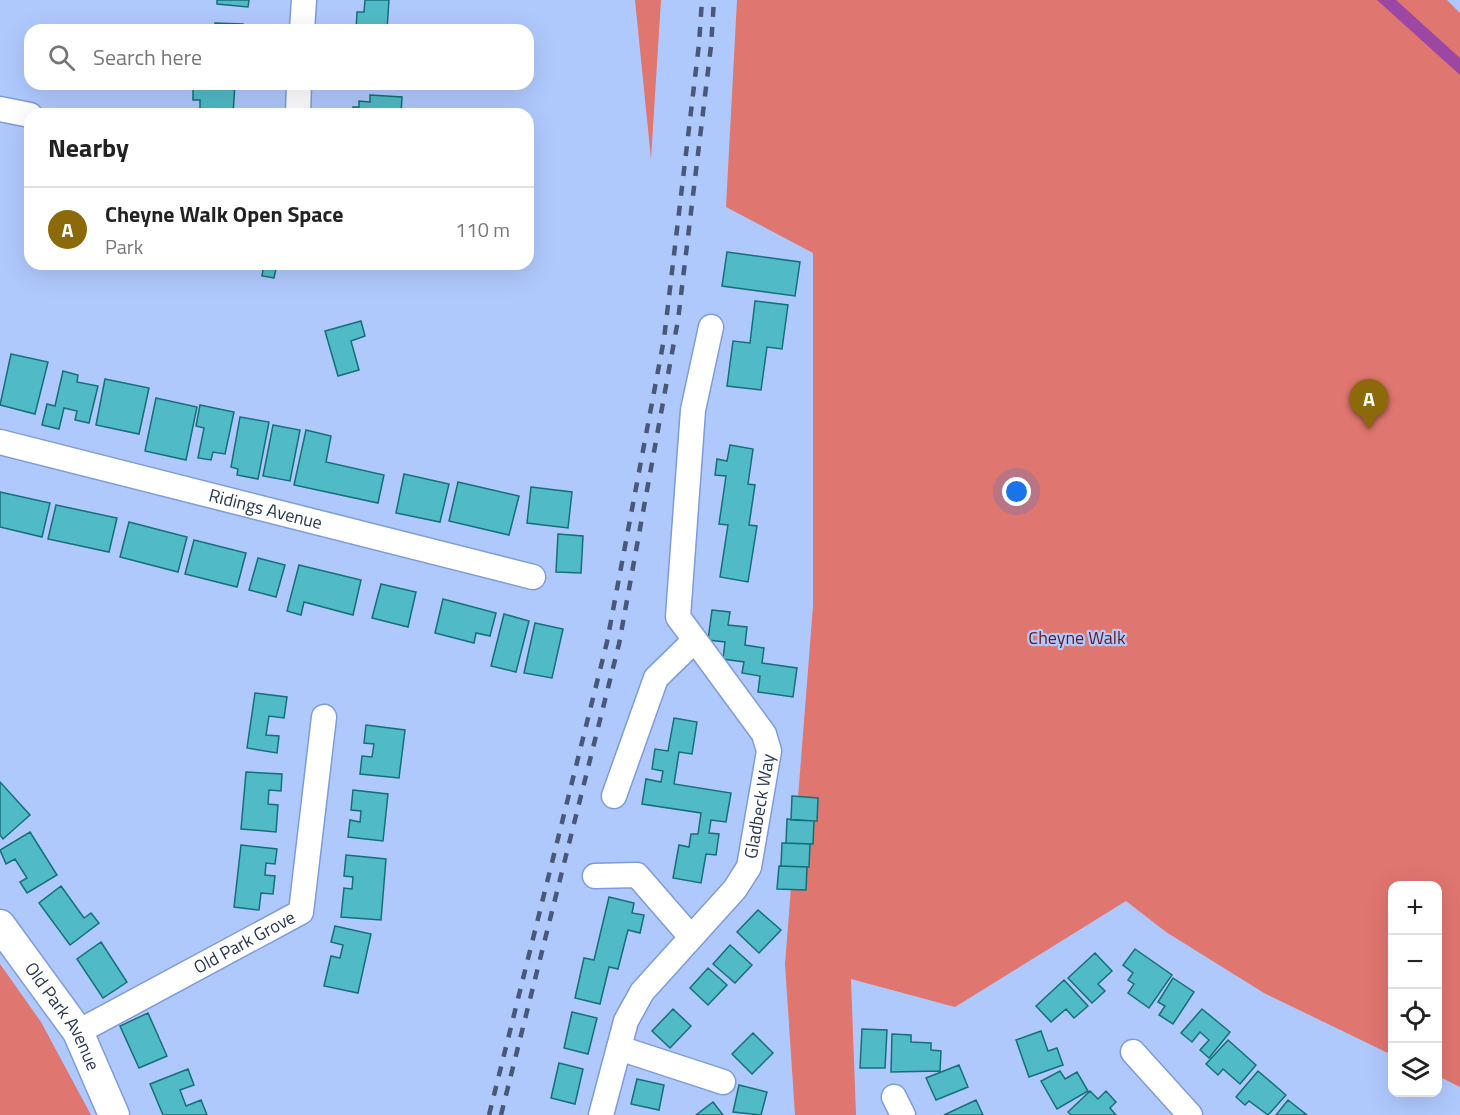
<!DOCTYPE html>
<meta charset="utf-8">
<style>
:root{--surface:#fff;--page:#f6f6f6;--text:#222;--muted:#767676;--line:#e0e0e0;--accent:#8c6909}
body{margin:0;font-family:"Titillium Web",sans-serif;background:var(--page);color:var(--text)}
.controls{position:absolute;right:18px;bottom:18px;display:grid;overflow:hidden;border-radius:12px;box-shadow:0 6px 24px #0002}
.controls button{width:54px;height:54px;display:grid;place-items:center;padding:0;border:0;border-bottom:2px solid var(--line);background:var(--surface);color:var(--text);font:30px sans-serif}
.you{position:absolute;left:1017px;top:492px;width:21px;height:21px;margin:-15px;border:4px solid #fff;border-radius:50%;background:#1a73e8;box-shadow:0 0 0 9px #1a73e833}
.badge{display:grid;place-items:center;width:39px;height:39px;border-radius:50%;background:var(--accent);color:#fff;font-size:20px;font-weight:700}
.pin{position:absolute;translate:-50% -50px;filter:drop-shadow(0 2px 3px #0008)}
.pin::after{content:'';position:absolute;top:32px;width:21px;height:18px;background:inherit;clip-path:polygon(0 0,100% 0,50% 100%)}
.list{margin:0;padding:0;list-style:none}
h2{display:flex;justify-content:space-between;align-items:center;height:78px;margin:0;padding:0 24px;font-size:26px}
h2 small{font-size:20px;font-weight:400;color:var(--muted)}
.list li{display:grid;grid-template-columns:39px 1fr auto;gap:18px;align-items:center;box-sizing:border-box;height:84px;padding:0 24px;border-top:2px solid var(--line)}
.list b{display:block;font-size:22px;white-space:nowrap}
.list p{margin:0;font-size:20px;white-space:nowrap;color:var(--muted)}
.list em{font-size:20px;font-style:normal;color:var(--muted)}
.icon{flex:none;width:33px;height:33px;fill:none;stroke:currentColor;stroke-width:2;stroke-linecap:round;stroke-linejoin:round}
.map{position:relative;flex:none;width:1460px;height:1115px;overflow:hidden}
.search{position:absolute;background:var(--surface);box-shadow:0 6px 24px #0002;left:24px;top:24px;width:510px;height:66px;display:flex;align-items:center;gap:15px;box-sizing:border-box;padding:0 21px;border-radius:18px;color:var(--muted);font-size:22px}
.panel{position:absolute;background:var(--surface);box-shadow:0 6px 24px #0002;left:24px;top:108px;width:510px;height:162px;border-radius:18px}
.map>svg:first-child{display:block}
.green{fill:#df766f}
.water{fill:#9d47a4}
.building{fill:#50bbc6;stroke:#166e77;stroke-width:1.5}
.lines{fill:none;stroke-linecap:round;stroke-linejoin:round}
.minor-casing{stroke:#7e9bd9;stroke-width:27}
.tertiary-casing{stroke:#7e9bd9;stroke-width:33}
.minor{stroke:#fff;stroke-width:24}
.tertiary{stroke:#fff;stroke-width:30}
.rail{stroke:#495878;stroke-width:4.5;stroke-dasharray:10 10;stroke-linecap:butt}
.labels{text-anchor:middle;stroke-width:4.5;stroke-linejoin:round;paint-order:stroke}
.street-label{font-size:18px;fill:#29364f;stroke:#b0c9fd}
.park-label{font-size:18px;fill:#691617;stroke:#b0c9fd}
</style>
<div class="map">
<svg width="1460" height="1115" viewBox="0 0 1460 1115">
<rect width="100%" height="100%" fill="#b0c9fd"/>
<path class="green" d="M635 0H661L651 159Z
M737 0H1447L1460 13V1087L1438 1076V886H1392V1055L1264 993 1166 932 1126 901 955 1007 851 979 856 1115H795L785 964 813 606V253L726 207Z
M0 964 41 1022 91 1115H0Z"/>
<path class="water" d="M1377 0H1396L1460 58V75Z"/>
<path class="building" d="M217 0H249L248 7 217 4Z
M365 0H389L387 30H356L357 12H364Z
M215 23 243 24V30H195H215Z
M209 84H235L233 114H200V100H193V87L209 88Z
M355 84H382V87L355 86Z
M370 95 402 97 401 114H353V107H359V101L370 102Z
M727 252 800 262 795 296 722 286Z
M264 264H277L274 278 262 276Z
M755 301 788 305 782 349 767 347 761 390 727 386 733 341 750 343Z
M361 321 365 336 351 341 359 370 338 376 325 331Z
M11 354 48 362 35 414 0 405Z
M63 371 78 375 77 382 98 386 89 423 75 420 77 411 64 408 59 429 42 425 47 404 55 406Z
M105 379 149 388 139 434 96 425Z
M156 398 197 407 186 460 145 451Z
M200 405 234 412 225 454 213 452 211 460 198 458 204 428 196 426Z
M240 417 269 422 258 479 237 475 238 469 231 467Z
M273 425 300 430 290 481 263 476Z
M306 430 331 436 326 462 384 475 378 503 294 485Z
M730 445 753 449 748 484 755 485 749 525 757 526 748 582 720 577 728 525 719 524 726 476 715 475 717 459 727 461Z
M404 474 449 484 440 522 396 513Z
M458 482 519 496 509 535 449 521Z
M531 487 572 492 568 528 527 523Z
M0 492 50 503 42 537 0 527Z
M56 505 117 518 109 552 48 539Z
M129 522 187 537 178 572 120 557Z
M558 534 583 536 581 573 556 572Z
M194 540 246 553 237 587 185 574Z
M258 558 285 565 276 597 249 590Z
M299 565 361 580 353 615 304 602 301 615 287 611Z
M381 584 416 592 408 627 372 618Z
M443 599 496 613 490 636 476 633 474 643 435 633Z
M712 610 730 612 728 625 747 627 745 645 764 648 762 663 797 668 793 697 758 692 760 676 742 673 744 662 723 659 725 642 708 640Z
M504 614 529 621 516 672 491 666Z
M535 623 563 629 552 678 524 673Z
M255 693 287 697 284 718 269 716 266 735 279 736 277 753 247 748Z
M674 718 697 722 692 754 679 752 674 784 731 793 726 822 711 820 709 833 719 834 716 855 706 854 701 883 673 878 679 845 689 847 691 834H698L701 813 642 804 646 779 661 782 663 771 652 769 655 749 668 751Z
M366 725 405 730 399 778 360 774 362 756 372 757 374 744 364 743Z
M246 772 282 774 281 791 269 790 268 804 278 805 276 832 241 829Z
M0 782 30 815 3 839 0 835Z
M353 790 388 794 383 841 348 837 350 820 360 822 361 811 351 810Z
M792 796 818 798 817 821 791 820Z
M787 819 814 821 813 844 786 843Z
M30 832 57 875 27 893 20 882 27 878 15 859 6 864 0 850Z
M782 843 810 844 809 867 781 866Z
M241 845 277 849 275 864 266 863 265 875 275 876 273 894 261 893 259 910 234 907Z
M346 855 386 859 381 920 341 917 344 888 352 889 353 877 344 876Z
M779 866 807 867 806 890 777 889Z
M61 886 84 918 91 913 99 923 70 945 39 903Z
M609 897 634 903 632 913 644 915 640 933 628 930 618 969 609 967 600 1004 575 998 584 958 594 960Z
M758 910 781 930 759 953 737 932Z
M335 926 371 934 358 993 324 986 331 956 340 958 343 945 331 942Z
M101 942 127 982 103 998 77 959Z
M730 945 752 965 735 983 713 964Z
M1135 949 1172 975 1149 1008 1128 993 1134 984 1128 980 1133 973 1123 965Z
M1095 953 1112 971 1098 984 1105 991 1092 1003 1068 978Z
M708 968 727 985 708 1005 690 988Z
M1173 978 1194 992 1173 1024 1159 1015 1165 1006 1158 1002Z
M1064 980 1088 1006 1074 1018 1066 1009 1051 1022 1036 1006Z
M673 1009 691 1026 670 1048 652 1031Z
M1202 1009 1230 1032 1209 1058 1200 1050 1209 1040 1200 1032 1192 1042 1181 1033Z
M572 1012 597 1018 588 1054 564 1048Z
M148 1013 167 1056 139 1068 120 1026Z
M862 1029 887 1030 885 1068H860Z
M1041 1031 1048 1051 1057 1048 1063 1065 1029 1077 1016 1040Z
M753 1033 773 1053 752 1074 732 1054Z
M892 1034 911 1035V1042L931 1043V1050L941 1051 940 1071 891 1072Z
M1228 1040 1256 1065 1240 1084 1223 1069 1218 1075 1206 1064Z
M559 1063 583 1069 575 1104 551 1098Z
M959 1065 968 1087 936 1100 926 1078Z
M188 1069 194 1085 180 1090 186 1106 201 1100 207 1115H163L150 1084Z
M1060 1071 1065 1079 1077 1072 1088 1091 1057 1109 1041 1081Z
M1258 1071 1286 1095 1268 1115 1249 1101 1245 1105 1236 1097Z
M637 1079 664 1085 659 1110 631 1104Z
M739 1085 767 1092 761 1115 733 1112Z
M1090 1091 1098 1099 1106 1091 1116 1102 1110 1108 1116 1115H1071L1068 1112Z
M976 1100 983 1115H944Z
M1288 1100 1307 1115H1276Z
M713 1102 723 1115H696Z"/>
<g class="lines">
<defs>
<g id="minor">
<path d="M302 30 304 0"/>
<path d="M0 109 30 115"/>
<path d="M298 114 299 84"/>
<path id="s1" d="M0 442 533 577"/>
<path d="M614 796 656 678 694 641"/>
<path d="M595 876 637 875 690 936"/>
<path id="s2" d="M78 1032 301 912 324 717"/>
<path d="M619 1048 723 1082"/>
<path d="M1133 1052 1190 1115"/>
<path d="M894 1097 903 1115"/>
<path id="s3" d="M601 1115 626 1021 642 992 735 889 749 867 769 751 764 734 678 617 693 410 711 327"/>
</g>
<g id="tertiary">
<path id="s4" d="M0 925 78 1032 114 1115"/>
</g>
</defs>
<use href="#minor" class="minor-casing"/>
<use href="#tertiary" class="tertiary-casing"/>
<use href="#minor" class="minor"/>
<use href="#tertiary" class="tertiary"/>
<path class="rail" d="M489 1115 607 642 664 339 699 44 702 0
M501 1115 619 644 678 320 711 46 714 0"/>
</g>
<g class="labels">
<g class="street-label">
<text dy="6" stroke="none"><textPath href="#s1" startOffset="274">Ridings Avenue</textPath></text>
<text dy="6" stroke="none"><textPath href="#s3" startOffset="357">Gladbeck Way</textPath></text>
<text dy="6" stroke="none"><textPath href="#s2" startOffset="189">Old Park Grove</textPath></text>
<text dy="6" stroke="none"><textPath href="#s4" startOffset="111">Old Park Avenue</textPath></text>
</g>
<g class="park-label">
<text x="1077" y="644">Cheyne Walk</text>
</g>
</g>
</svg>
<div class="controls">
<button>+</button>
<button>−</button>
<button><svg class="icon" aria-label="locate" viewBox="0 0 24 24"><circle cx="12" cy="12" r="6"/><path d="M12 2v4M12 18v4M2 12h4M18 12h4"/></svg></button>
<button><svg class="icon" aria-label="layers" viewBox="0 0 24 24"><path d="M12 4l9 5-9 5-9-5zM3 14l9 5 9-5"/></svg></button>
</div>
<div class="you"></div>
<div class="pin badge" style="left:1369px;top:429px">A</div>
<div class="search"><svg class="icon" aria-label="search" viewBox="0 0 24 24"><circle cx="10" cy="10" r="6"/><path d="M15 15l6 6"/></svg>Search here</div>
<section class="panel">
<h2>Nearby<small></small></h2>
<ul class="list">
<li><span class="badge">A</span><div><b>Cheyne Walk Open Space</b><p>Park</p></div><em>110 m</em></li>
</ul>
</section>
</div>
